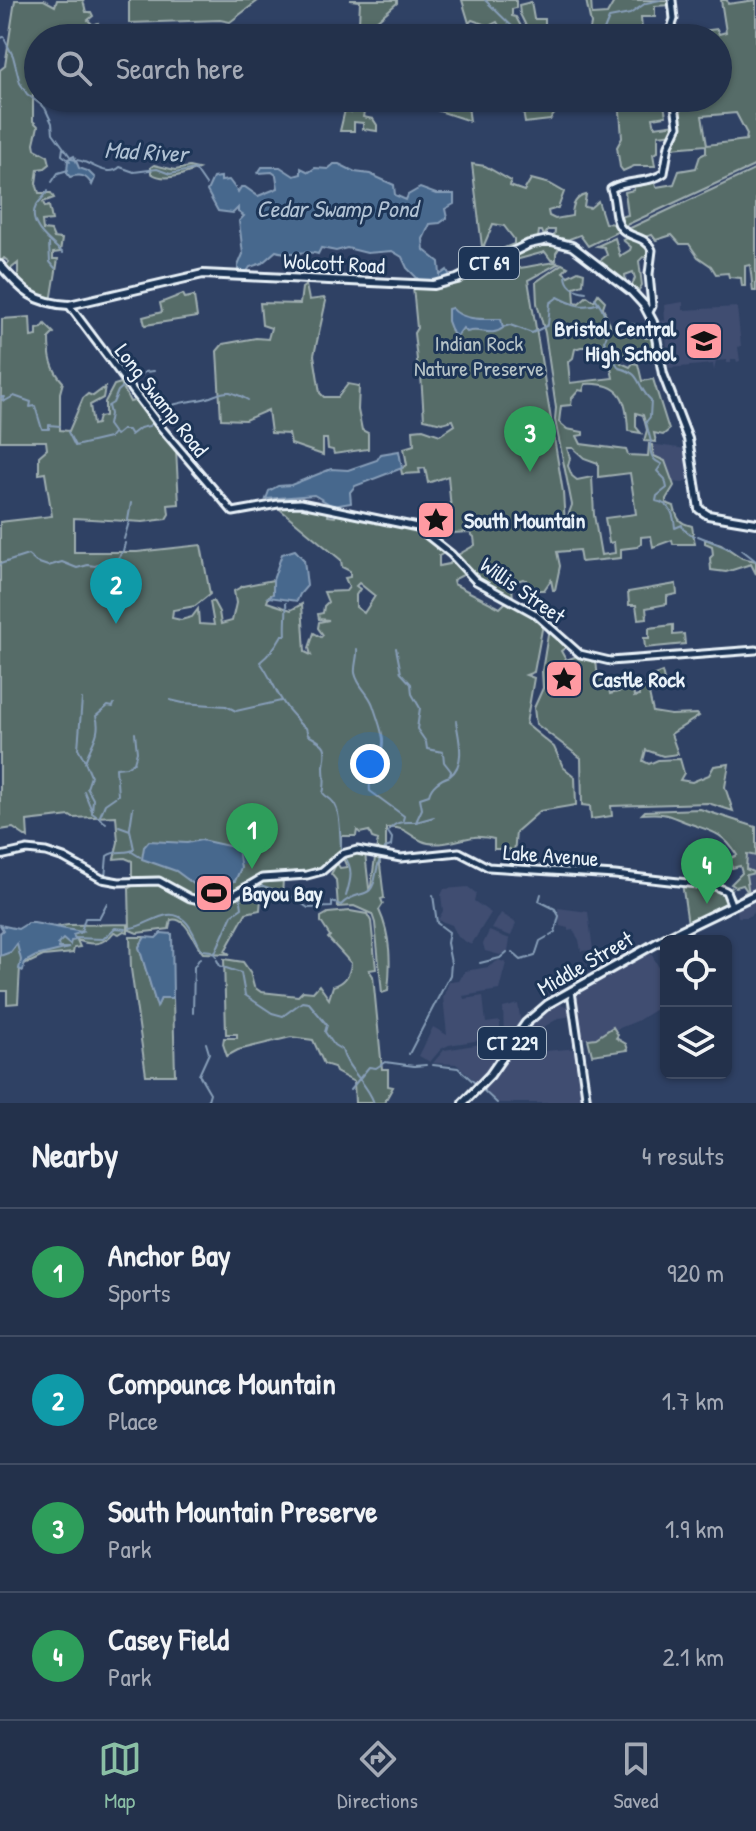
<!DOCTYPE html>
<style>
:root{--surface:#23314b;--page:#2f3d55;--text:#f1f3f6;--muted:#a3a9b5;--line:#404c63;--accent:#8abfa5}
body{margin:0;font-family:"Patrick Hand",sans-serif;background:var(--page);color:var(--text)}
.controls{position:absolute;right:24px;bottom:24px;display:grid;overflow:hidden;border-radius:12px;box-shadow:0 2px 6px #0004}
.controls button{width:72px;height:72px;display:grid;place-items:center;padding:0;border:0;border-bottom:2px solid var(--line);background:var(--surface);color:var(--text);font:40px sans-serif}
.you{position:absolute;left:370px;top:764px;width:28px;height:28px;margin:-20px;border:6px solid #fff;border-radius:50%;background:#1a73e8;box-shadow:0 0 0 12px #1a73e833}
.badge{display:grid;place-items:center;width:52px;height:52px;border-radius:50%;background:var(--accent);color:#fff;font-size:26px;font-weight:700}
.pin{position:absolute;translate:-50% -66px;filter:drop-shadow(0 2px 4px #0008)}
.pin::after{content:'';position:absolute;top:42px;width:28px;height:24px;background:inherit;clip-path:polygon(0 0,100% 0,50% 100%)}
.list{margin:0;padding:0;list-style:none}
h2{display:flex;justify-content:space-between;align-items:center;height:104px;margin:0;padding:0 32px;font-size:34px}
h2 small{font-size:26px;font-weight:400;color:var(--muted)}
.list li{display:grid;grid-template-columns:52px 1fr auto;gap:24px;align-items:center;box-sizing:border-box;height:128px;padding:0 32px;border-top:2px solid var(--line)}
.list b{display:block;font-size:30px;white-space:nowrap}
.list p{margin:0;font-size:26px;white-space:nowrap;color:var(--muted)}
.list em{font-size:26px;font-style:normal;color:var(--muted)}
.icon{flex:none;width:44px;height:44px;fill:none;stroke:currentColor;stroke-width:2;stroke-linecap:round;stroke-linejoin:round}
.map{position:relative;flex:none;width:756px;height:1103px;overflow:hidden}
.search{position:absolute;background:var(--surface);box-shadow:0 2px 6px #0004;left:24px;right:24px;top:24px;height:88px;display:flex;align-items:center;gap:20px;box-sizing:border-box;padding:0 28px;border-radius:44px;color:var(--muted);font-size:30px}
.sheet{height:616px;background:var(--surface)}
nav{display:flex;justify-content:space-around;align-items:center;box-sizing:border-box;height:112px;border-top:2px solid var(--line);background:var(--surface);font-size:22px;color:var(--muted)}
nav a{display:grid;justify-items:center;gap:4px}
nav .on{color:var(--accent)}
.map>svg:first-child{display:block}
.built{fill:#3f4d71}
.green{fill:#566c68;stroke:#9faeb0;stroke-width:2;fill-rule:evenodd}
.water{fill:#47678d;stroke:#879eb8;stroke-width:2}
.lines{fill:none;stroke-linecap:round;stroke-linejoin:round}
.stream{stroke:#879eb8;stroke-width:2}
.canal{stroke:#47678d;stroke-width:4}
.secondary-casing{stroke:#e8f1f8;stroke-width:11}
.primary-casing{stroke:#e8f1f8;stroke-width:12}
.secondary{stroke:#1d3557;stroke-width:5}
.primary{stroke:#1d3557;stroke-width:6}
.labels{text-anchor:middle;stroke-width:6;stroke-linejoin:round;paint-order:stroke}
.shield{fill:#1d3557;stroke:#abb9c8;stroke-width:2}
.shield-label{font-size:20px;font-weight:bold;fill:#e8f1f8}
.street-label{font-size:22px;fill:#e8f1f8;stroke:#1d3557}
.poi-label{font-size:22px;font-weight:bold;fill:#e8f1f8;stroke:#1d3557;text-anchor:start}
.park-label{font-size:22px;fill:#b5c2c6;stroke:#1d3557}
.water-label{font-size:24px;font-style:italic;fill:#b0c1d3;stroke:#1d3557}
</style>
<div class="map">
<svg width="756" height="1103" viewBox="0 0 756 1103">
<rect width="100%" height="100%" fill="#2f4164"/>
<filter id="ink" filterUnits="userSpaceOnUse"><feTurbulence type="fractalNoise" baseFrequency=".0125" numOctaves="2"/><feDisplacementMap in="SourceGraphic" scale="16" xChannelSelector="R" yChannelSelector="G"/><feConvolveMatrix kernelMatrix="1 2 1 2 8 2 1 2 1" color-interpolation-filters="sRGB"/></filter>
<g filter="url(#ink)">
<path class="built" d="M683 302V310L737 307 741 346 738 347 740 361 737 362 736 359H731V363H727V360L716 361 714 371 713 364 669 368 668 361H662V359L668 358 666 336 659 337 655 322 665 320 664 305Z
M649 444 687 449 691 478 683 483 671 482 633 454 648 455Z
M745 852 756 855V911L748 917H738L736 904 748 898Z
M468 887 476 893 474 901 491 913 471 945 458 937 452 925 438 920 443 911 441 895 444 889Z
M558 908 588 912 593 950 581 951 579 940 573 930 568 931V928L560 926Z
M501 913 516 923 511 936 492 929Z
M489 931 510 939 508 951 500 955 485 951 483 944Z
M649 950 661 971 666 1003 637 1021 615 1030 613 1027 596 1038 579 1040 573 992Z
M499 960 506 963 499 990 463 996 464 999 483 996 486 1023 500 1021V1037L449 1045 441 1049 430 1062 419 1056 433 1027 447 1035 443 997 449 982 459 981 465 971 488 967Z
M560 998 562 1006 572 1005 574 1016 559 1018 544 1027 545 1051 578 1048 581 1067 576 1068 578 1081H583L586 1103H499L481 1088 527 1023Z
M518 1004 521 1023 512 1038 504 1036 503 1008Z
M506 1040 510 1043 479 1085 456 1064 433 1063 444 1050Z"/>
<path class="green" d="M15 0H44L55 6 57 0H83L86 12H91L93 16 88 20 93 25 98 23 103 34 108 32 113 38H38V93L33 94V121L38 126 34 143 35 149 48 156 50 164 45 168 38 169 36 183 39 193H51L54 198 43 202 45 207 49 206 52 220 42 221 43 230 51 231 54 238 62 239 60 252 53 253V259H58L51 302 40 299 14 279 18 274V263L8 271 4 268 9 262 4 258 0 262V70L5 66Z
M129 0H259L230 22 220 20 129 23Z
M350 0H397V3L366 30V38L333 34V24H345L347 27 359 23 360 1Z
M462 0H516V8L512 9V16L516 17 524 32 515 34 505 27H500L497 22 489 26 472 20 469 23Z
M586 0H591L592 15 607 14 615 0H671V5L655 6V17H641L642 30 646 38H576L589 35 591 24Z
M721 0H727L728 4 756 0V165L622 227 619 217 628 215 625 192 634 190 633 182 654 180 656 187 674 184 679 171 696 168 700 156 706 153V145L670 148 679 130 677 106 686 103 685 98H718V38H677L678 34 717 29 719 34 726 32ZM736 113 747 134 746 140 707 145 702 116Z
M531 2 534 19H545V28L553 35 551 38H532L520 14 519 5Z
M428 98H439L440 103 468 106 470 121 436 110 433 101Z
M517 98H572V102L562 103 550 120 525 123 522 105Z
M619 98H650V107L664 105 666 116 653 118 655 127 677 124 675 133 658 135V152L653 154 655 166H634L623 171 620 167 617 147 622 138Z
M355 108 364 112 363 117 373 119 377 125V131L363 129V123L354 122V131H340L345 110 351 113Z
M472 164 485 166 511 181 510 186 524 191 531 179 550 184 564 192 558 208 548 211 549 216 555 219 572 216C572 205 575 197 586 195L584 207 590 208 598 201 605 223 617 224 621 230 588 246 580 235 564 241 554 239 555 230H548L544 236 542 231H539L538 238 491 260 504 248 514 244V239L504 226 493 224 484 245 488 259 484 263Z
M154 165 175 170 189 167 198 169C184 174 165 183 151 173V167Z
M756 169V291H753L750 265 745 266V286H742L741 278 729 277 728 273 716 274 711 266 698 257 689 244H680L672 235 656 240 652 235 644 237 626 230Z
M631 237 642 240 650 248 651 259 643 257 639 261 642 285 637 293 631 288 635 278 633 272 625 275 626 284 597 263 607 255 604 247 597 246 615 238 620 256 630 250 631 247 623 240Z
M540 242 562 244 556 253V260H551L545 252 508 262V268L495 262Z
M555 262 559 263 528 280 563 492 565 524 572 505 555 420 556 408 545 333 537 303 536 282 562 264 568 267 563 272 568 276 578 271 584 273 583 284 574 287 575 302 579 303 587 296 594 301 598 294 605 301 603 307C609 324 609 332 629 329L632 324 638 326 639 334 646 338 655 337 657 351 628 357 616 350 614 355 621 363 630 367 633 363 638 364 642 381 653 379 669 430 663 435 654 433 656 442 644 441 647 430 643 415 636 413V427L641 433 628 431C627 398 621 382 585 384L583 391 579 390 572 398 571 405 561 406 559 422 567 429 583 432V435L577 436 581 444 626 450 628 455 648 456 649 444 652 445 654 456 665 461 674 486 666 499V503L674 506C677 519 679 523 692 526L695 544H673L672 540 653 547 651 536 641 537V544L637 547 621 549V558L581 562 579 550 557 552 560 566 555 590H553L551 580 544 590H528L526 580 523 579 512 583 513 601 475 580 456 556 475 545 474 537 469 532 437 534 438 526 442 524 446 511 451 510 448 476 428 483 425 468 419 469 420 473 402 474 401 469 407 465 404 448 414 445 413 430 423 429 440 435 455 425 453 420 442 423 424 419 421 375 418 369 414 333 417 328 413 287 442 286 476 272 483 277 498 272 497 267C511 272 539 264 555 262ZM581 347H603L609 358 613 378 570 383 568 362 573 358 575 349ZM567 448H573L584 458 598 463V477L630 473 636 514 605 518 609 543 614 542 615 553 601 555 594 515 592 477 577 480 572 476 568 466 570 458Z
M306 285 309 300 324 298 326 301 314 355 320 393 324 397H338L348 384 359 386 358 410 362 430 368 433V449L334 454 333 450 328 449 327 439H323V455L291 444 289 434 271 433 268 410 245 420 221 419 217 351 223 344 256 338 268 339 271 328 262 325 260 303 300 304 302 288Z
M183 294 185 298 194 296 197 317 145 325 143 317 162 312 160 303Z
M30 317 31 337 37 336V329L42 328 45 324 54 333 49 338C49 356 51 369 63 382L60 393V430L69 431 83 398 88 394 93 396 105 387 103 398 90 405 93 425 97 424 99 417 105 416V402L114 385 121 383 130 402 137 400 176 449 179 504 168 505 169 514 166 519 143 522 74 518V552H137L201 545 210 594 195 606 173 610 172 618 181 620 192 617 198 609 199 624 214 625 210 602 213 601 219 612 221 624 232 621 236 603 234 591 243 586 273 580V594L269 596 267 602 291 610 302 604 305 652 311 655 309 648 314 633 321 637 323 635 318 628 319 622 329 620 319 619 318 614 323 613 324 606 328 602 324 592 346 591 349 587 345 578 350 577V571L342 567 341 560 276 506 302 505 329 511 328 516 335 517 337 513 417 529 425 539 446 552 439 556V566L449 564 455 559 467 573 453 580 454 584 500 608 508 600 543 624 534 672 526 675 534 678 526 724 554 747 563 767 575 777 576 805 540 811 516 832 513 865 509 864 510 849H494V839C488 838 480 836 474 837 459 839 437 848 422 841 407 835 407 826 386 828V853L376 850 378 840 372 838 369 831 360 833 357 830 356 836H341C341 846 342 857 332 864 314 878 292 872 271 875 249 879 233 902 208 900 191 900 179 885 163 880 152 877 142 879 132 881V861L125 858 114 859 118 842 116 816 73 818 70 816 27 821 28 838 13 828 0 830V522L52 516 45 473 39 474V456L47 449 46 441H0L2 319ZM359 583 375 596 364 613 356 607V595L360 589 356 586Z
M705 539 721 544 742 558 756 561V574L751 564 726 572 711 570 710 558 713 555 712 546 705 543Z
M676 584 677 594 667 596V604L646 608 647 618 638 619 636 605H629L628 592Z
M673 625V635L684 634 685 644 645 648 644 638H649V628Z
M549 628 569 645 561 651 566 660 580 655 596 660 598 679H607L610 694 622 691 621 683 632 681 634 697 639 696 638 689 647 686V678L662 672 664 680 655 685 649 694 653 712 671 715 697 714 699 716 671 734 678 754 663 756 646 750 643 761 649 764 658 760 680 759 684 773 680 780 692 782 709 775 714 766 729 764 725 787 733 811 708 803 611 806 612 816 591 819 590 806 582 805 581 758 536 724 534 708 543 688 542 671Z
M700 809 756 827V856L747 854 746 869 755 873 746 875 749 894 733 901 728 891 732 887 730 891 735 899 747 891 743 885 736 887 731 884 742 873 740 866 732 868 729 859 737 855C723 833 714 832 691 824 668 816 669 812 642 814L645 811Z
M349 853H365L369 888 371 886 375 858 379 856 384 898 381 899 383 904 379 910C391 936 391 963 388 991L382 993 375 923 372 914 354 906 338 907 336 880 331 874 337 863 340 868 347 867 342 856Z
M283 878 282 899H261L260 910 246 913 225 951 230 954 203 953C193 942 187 916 171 920L169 929 137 933 130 930 129 888C155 870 175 899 200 904 231 910 239 886 264 879 270 878 277 878 283 878Z
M682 883 719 888 729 898 728 904 688 924Z
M350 911 367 914 371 921 376 969 369 970 373 976 382 1069H388V1086L393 1087 384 1103H355L354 1082 336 1072 334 1067 324 1064 313 1040 291 1037 238 1050 227 1056 223 1044 224 1038H237V1034H226L224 959 243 962 250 972 254 987 261 992 298 996 303 991 313 992 319 985 329 999 333 986C345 983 350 975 351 963L328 938 330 936 321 922V917L328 913Z
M128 924V932L124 931 119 934 114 932C104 945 92 946 77 940L80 947 74 948 73 953 43 956 20 967 18 1003 7 1004V991H0V933L5 935 68 925Z
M130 937H145L139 947 157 1006 161 998H173L175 1075H146L131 969Z
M613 1027 618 1035 616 1038 626 1044 628 1050 592 1055 588 1039 596 1038Z"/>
<path class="water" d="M74 156 79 168 88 171 95 178 92 185C86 175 81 174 70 177L67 173 68 159Z
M334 164H339L355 172 370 174 394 185 395 195 406 200 408 195 420 188 436 194H454V204L445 209 447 218 440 223 430 224 423 239 424 250 439 262 440 275 447 270 451 278 422 283 407 268 402 257 392 251 367 253 347 248 336 251 321 248 318 254C304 250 290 256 276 251L262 263 250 267 246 273H238V266L243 254 239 221 244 216 238 212V208L233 213 218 211 207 191 213 178 221 177V181L229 180 238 192 241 187H245L258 196 278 188 276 175 272 172 258 173 262 167H280L294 176 301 174V168L309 172 315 168 328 169Z
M452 308C462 321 486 319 501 319L503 328C491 338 480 327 467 332L463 328 457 336 453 334 448 321V309Z
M399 451 402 468 355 486 350 492 351 503 333 506 314 495 266 499 269 491 278 486 291 485 331 469 348 470 377 460 381 454Z
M295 550 304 560 307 586 300 594 297 601 268 597 273 594V580L282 554Z
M201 840 238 848 241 868 235 881 195 885 176 871 142 859 144 847 149 841 187 843Z
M28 923H34L82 932 73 935 76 940 71 941 70 945 63 939 58 944 59 948H69L36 956 25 962 23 971 19 969 21 960 17 944 11 952 0 956V933L3 930 0 925 18 929Z
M161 933 172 934 173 998H161L157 1007 139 947 145 937 156 938Z"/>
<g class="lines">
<path class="stream" d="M485 0 520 34
M0 38 4 37
M596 38 602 35 609 18 630 14 646 3 660 0
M5 40 13 56 20 83 27 94 45 108 52 123 53 133 72 159C75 160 80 160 84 162 96 166 109 177 120 167L134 172 157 169 170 174 195 169 206 185
M362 104 367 98
M63 148 62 155 70 161
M52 182 58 173 68 170
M48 191C45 196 40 200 36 206 26 225 52 243 63 253
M49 244 50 262 55 268
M566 275C566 286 575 291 586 292
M595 298C604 308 612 330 604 341L608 350
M503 327 510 325 532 333 548 325 550 303 558 297C573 305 584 309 599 303
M610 353 619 368C643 373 636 387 651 400L650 417 646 422 651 442
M130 382 145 372 154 371
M0 397H5L2 400 5 401 14 396 31 402 30 407 35 406 42 429H49V425L60 426
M156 418C167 400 190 403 207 398 215 396 221 391 230 392 236 394 243 397 248 400
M68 432 75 446 109 438 113 433 116 435 122 430H128L131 435 140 428 149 426 153 422
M113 432 108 425 110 414 108 406 113 403 118 391 125 385
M650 444C650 455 653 461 662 464L657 471 665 479 667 488 657 496 656 501C671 504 674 515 675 528L682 525 683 529 694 536
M128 520 131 503
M698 536 730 549
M124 539 129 522
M742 550 756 561
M0 564 28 555 36 562 48 566 62 562 77 568 88 565 95 566 118 558 123 551 125 543
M286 603C287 613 285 625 286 635H282C277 644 269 655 260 662 273 679 277 699 293 715 298 720 298 725 306 728L308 735C327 745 327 746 324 766 324 776 326 784 323 793 326 797 330 798 333 802 342 813 339 840 342 853
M357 649C358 657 354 665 355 673 358 687 369 693 373 705 376 714 380 725 382 734 388 754 367 769 370 791L404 816 403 820
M82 699 78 748 84 759
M170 700 183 703 226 706 236 711 281 701
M450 776C467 763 458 736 456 721
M84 791 92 811
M100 816 105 804 118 795 116 768 126 767 134 762 137 752 135 733
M416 822 434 817
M106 823 92 813 93 799 87 788 91 776 85 762C90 745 102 734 96 716L108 706 113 707 114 704
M130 828 133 808
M132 852 140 857
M384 852 385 848 391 846 392 838 388 832C395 820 404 822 416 822L422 809 420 798 429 795C431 786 440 779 450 776L451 771 444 762 443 752 427 749 426 742 417 729 420 708 412 694 411 684 401 673 396 648
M343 855C355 869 350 882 346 896
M105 878 107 856C116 849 127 855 134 849L130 830 119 826
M285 892 308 908 332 907V902L341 905C352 893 365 896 370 890 378 882 374 866 382 857
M541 894 539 901 555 909 559 916 555 932 550 935
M130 928C148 927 168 904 185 921 193 928 196 941 202 950L212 951 217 957
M81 932 85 918H99L107 903
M74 938 103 939 115 928 126 929
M512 952 521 960 535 956 540 941 547 937
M215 953 232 915 242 908 240 895 250 894 253 889 263 886 275 890 273 894 281 892
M587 954 593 953
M217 960 220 966 241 973 245 995 272 1013 283 1016 302 1002 309 1003 327 1025 325 1032 334 1045 342 1050C347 1070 367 1082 374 1103
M480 963 500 958 507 952
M193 1013 194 967 200 958
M409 1054 450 975 451 963 447 943 449 932 437 923 433 895
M433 1065 458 1068 476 1084
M199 1075 209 1053 206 1043
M200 1076 210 1093 207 1103
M482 1089 497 1103
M350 1090 369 1067 376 1068 385 1062 414 1066 426 1065"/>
<path class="canal" d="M243 847 246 859 243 863 241 850Z"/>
<defs>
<path id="secondary" d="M668 38 674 19 672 0
M69 305 158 424 233 512 278 504 301 503 417 527 451 554 476 581 534 613 580 654 610 661 756 650
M649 312 652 306 649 274 652 250C645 235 630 239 621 228 613 218 616 201 611 189 628 179 649 184 664 173L669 145 678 126 674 98
M0 856 27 850 46 852 64 858 102 879 119 882 159 881 190 898 208 902 228 898 262 878 307 875 322 871 342 854 357 850 401 858 459 852 488 867 615 875 715 886 726 891 731 904
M571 991 587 1103"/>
<path id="primary" d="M0 265C23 291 33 303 69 305L203 274 434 285 457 279 529 244 548 240 572 246 631 291 644 305 653 322 663 374 688 439 699 509 708 515 756 523
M463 1103 490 1075 526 1023 548 1004 669 936 756 894"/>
</defs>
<use href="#secondary" class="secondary-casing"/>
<use href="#primary" class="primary-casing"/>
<use href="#secondary" class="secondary"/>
<use href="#primary" class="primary"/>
</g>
</g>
<defs>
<symbol id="school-square" viewBox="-11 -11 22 22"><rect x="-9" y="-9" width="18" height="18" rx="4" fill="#ff9aa2" stroke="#1d3557"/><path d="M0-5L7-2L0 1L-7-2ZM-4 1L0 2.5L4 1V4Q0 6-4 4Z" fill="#111"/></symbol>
<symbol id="sight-square" viewBox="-11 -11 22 22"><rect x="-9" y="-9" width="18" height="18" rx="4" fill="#ff9aa2" stroke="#1d3557"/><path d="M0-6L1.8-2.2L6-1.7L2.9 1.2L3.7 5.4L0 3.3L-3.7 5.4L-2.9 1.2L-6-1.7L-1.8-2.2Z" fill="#111"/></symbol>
<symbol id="stadium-square" viewBox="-11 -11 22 22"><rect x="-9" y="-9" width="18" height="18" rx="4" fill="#ff9aa2" stroke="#1d3557"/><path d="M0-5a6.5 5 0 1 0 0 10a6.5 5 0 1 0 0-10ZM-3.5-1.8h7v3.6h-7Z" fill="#111"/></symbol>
</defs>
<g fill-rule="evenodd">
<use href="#school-square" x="682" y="319" width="44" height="44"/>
<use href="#sight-square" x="414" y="498" width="44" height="44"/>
<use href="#sight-square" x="542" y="657" width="44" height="44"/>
<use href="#stadium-square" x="192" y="871" width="44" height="44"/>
</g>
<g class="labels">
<g class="shield">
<rect x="459" y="247" width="60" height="32" rx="6"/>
<rect x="478" y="1027" width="68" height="32" rx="6"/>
</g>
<g class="shield-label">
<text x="489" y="270">CT 69</text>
<text x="512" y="1050">CT 229</text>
</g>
<g class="street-label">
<text transform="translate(334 263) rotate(3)" y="8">Wolcott Road</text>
<text transform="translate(162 400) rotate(52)" y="8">Long Swamp Road</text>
<text transform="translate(523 590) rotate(35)" y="8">Willis Street</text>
<text transform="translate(551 855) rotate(4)" y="8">Lake Avenue</text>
<text transform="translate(585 963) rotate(-30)" y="8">Middle Street</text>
</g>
<g class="poi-label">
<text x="676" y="336" text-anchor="end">Bristol Central<tspan x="676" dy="25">High School</tspan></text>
<text x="464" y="528">South Mountain</text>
<text x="592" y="687">Castle Rock</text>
<text x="242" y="901">Bayou Bay</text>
</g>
<g class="park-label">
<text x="479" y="351">Indian Rock<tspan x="479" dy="25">Nature Preserve</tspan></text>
</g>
<g class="water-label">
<text transform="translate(146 152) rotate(3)" y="8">Mad River</text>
<text x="337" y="217">Cedar Swamp Pond</text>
</g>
</g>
</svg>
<div class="controls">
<button><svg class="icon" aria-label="locate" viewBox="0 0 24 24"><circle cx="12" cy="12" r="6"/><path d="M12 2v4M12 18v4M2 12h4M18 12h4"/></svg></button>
<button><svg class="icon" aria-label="layers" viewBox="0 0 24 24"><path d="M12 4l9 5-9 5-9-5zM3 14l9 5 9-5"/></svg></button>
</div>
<div class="you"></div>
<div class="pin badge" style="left:252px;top:869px;background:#2e9e5b">1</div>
<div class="pin badge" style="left:116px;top:624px;background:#0f9aa8">2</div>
<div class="pin badge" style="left:530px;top:472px;background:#2e9e5b">3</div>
<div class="pin badge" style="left:707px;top:904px;background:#2e9e5b">4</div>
<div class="search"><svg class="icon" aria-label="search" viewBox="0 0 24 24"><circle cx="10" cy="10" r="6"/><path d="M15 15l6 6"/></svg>Search here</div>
</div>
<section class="sheet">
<h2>Nearby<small>4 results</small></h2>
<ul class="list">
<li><span class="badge" style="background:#2e9e5b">1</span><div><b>Anchor Bay</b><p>Sports</p></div><em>920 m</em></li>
<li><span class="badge" style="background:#0f9aa8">2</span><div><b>Compounce Mountain</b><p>Place</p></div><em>1.7 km</em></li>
<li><span class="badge" style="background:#2e9e5b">3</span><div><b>South Mountain Preserve</b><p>Park</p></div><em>1.9 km</em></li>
<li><span class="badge" style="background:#2e9e5b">4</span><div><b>Casey Field</b><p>Park</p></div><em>2.1 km</em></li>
</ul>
</section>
<nav>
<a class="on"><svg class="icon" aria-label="map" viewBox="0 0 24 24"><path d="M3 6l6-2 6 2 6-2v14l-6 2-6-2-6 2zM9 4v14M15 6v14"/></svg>Map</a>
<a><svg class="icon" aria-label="directions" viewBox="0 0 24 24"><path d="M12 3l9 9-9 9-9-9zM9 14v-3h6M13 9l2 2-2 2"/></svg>Directions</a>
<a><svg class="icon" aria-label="saved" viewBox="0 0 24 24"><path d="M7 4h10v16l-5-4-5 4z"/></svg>Saved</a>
</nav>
